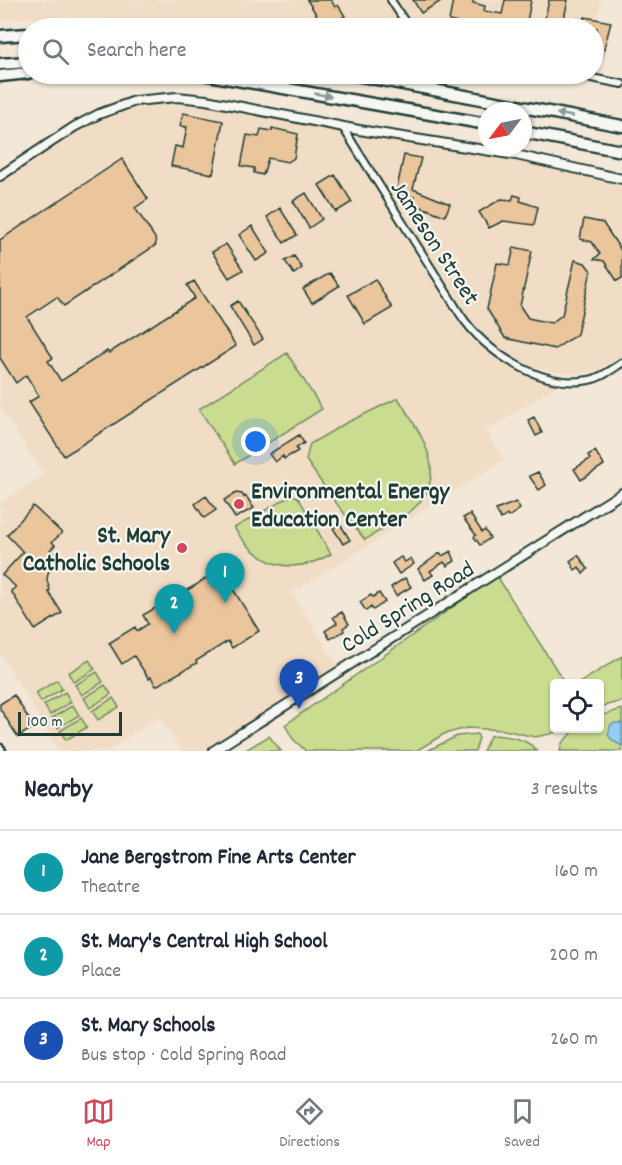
<!DOCTYPE html>
<meta charset="utf-8">
<style>
:root{--surface:#fff;--page:#f2f2f3;--text:#1f2937;--muted:#747a83;--line:#e0e1e3;--accent:#d1495b}
body{margin:0;font-family:Dekko,sans-serif;background:var(--page);color:var(--text)}
.controls{position:absolute;right:18px;bottom:18px;display:grid;overflow:hidden;border-radius:6px;box-shadow:0 2px 4px #0004}
.controls button{width:54px;height:54px;display:grid;place-items:center;padding:0;border:0;border-bottom:2px solid var(--line);background:var(--surface);color:var(--text);font:30px sans-serif}
.compass{position:absolute;left:478px;top:102px;width:54px;height:54px;border-radius:50%;background:var(--surface);box-shadow:0 2px 4px #0004;rotate:238deg}
.scale{position:absolute;left:18px;bottom:15px;width:104px;box-sizing:border-box;padding-left:6px;border:3px solid #1f3d34;border-top:0;font-size:16px;line-height:21px;white-space:nowrap;color:#1f3d34;-webkit-text-stroke:4px #f6f6f2;paint-order:stroke}
.you{position:absolute;left:256px;top:442px;width:21px;height:21px;margin:-15px;border:4px solid #fff;border-radius:50%;background:#1a73e8;box-shadow:0 0 0 9px #1a73e833}
.badge{display:grid;place-items:center;width:39px;height:39px;border-radius:50%;background:var(--accent);color:#fff;font-size:20px;font-weight:700}
.pin{position:absolute;translate:-50% -50px;filter:drop-shadow(0 2px 3px #0008)}
.pin::after{content:'';position:absolute;top:32px;width:21px;height:18px;background:inherit;clip-path:polygon(0 0,100% 0,50% 100%)}
.list{margin:0;padding:0;list-style:none}
h2{display:flex;justify-content:space-between;align-items:center;height:78px;margin:0;padding:0 24px;font-size:26px}
h2 small{font-size:20px;font-weight:400;color:var(--muted)}
.list li{display:grid;grid-template-columns:39px 1fr auto;gap:18px;align-items:center;box-sizing:border-box;height:84px;padding:0 24px;border-top:2px solid var(--line)}
.list b{display:block;font-size:22px;white-space:nowrap}
.list p{margin:0;font-size:20px;white-space:nowrap;color:var(--muted)}
.list em{font-size:20px;font-style:normal;color:var(--muted)}
.icon{flex:none;width:33px;height:33px;fill:none;stroke:currentColor;stroke-width:2;stroke-linecap:round;stroke-linejoin:round}
.map{position:relative;flex:none;width:622px;height:751px;overflow:hidden}
.search{position:absolute;background:var(--surface);box-shadow:0 2px 4px #0004;left:18px;right:18px;top:18px;height:66px;display:flex;align-items:center;gap:15px;box-sizing:border-box;padding:0 21px;border-radius:33px;color:var(--muted);font-size:22px}
.sheet{height:330px;background:var(--surface)}
nav{display:flex;justify-content:space-around;align-items:center;box-sizing:border-box;height:84px;border-top:2px solid var(--line);background:var(--surface);font-size:16px;color:var(--muted)}
nav a{display:grid;justify-items:center;gap:3px}
nav .on{color:var(--accent)}
.map>svg:first-child{display:block}
.built{fill:#f1ddc6}
.green{fill:#cadc90;stroke:#748c62;stroke-width:1.5}
.water{fill:#93cdf3;stroke:#6593a7;stroke-width:1.5}
.building{fill:#ebc59c;stroke:#1f3d34;stroke-width:1.5}
.lines{fill:none;stroke-linecap:round;stroke-linejoin:round}
.minor-casing{stroke:#1f3d34;stroke-width:10}
.tertiary-casing{stroke:#1f3d34;stroke-width:12}
.secondary-casing{stroke:#1f3d34;stroke-width:13}
.motorway-casing{stroke:#1f3d34;stroke-width:15}
.minor{stroke:#f6f6f2;stroke-width:6}
.tertiary{stroke:#f6f6f2;stroke-width:8}
.secondary{stroke:#f6f6f2;stroke-width:8}
.motorway{stroke:#f6f6f2;stroke-width:10}
.oneway{fill:#8a9a93}
.poi-dot{fill:#d1495b;stroke:#f6f6f2;stroke-width:2}
.labels{text-anchor:middle;stroke-width:4.5;stroke-linejoin:round;paint-order:stroke}
.street-label{font-size:24px;fill:#1f3d34;stroke:#f6f6f2}
.poi-label{font-size:24px;font-weight:bold;fill:#1f3d34;stroke:#f6f6f2;text-anchor:start}
</style>
<div class="map">
<svg width="622" height="751" viewBox="0 0 622 751">
<rect width="100%" height="100%" fill="#f3e7d8"/>
<filter id="ink" filterUnits="userSpaceOnUse"><feTurbulence type="fractalNoise" baseFrequency=".0167" numOctaves="2"/><feDisplacementMap in="SourceGraphic" scale="12" xChannelSelector="R" yChannelSelector="G"/><feConvolveMatrix kernelMatrix="1 2 1 2 8 2 1 2 1" color-interpolation-filters="sRGB"/></filter>
<g filter="url(#ink)">
<path class="built" d="M0 0H601L594 44V28H221L197 25 63 16 0 20Z
M518 74H588L587 84Z
M160 102 194 104 537 164 622 185V356L598 370 571 374 539 369 520 361 501 350 471 324 419 243 411 248 455 318 473 340 506 365 538 378 560 384 486 431 504 460 292 593 338 666 203 751H181L159 717 107 751H59L0 654V503L44 475 0 407V181L88 123 130 107Z"/>
<path class="green" d="M287 353 322 409 235 464 199 409Z
M398 398C419 432 453 475 412 510 399 521 380 530 365 540L330 495 306 460 310 444 346 423Z
M292 495 298 497 331 554C291 577 259 566 234 528Z
M497 576 565 683 554 684V728L565 729 550 734 535 737 504 730 467 728 444 734 416 751H306L293 739 285 725Z
M622 656V701L600 707V684L579 683Z
M89 660 95 669 74 682 68 673Z
M97 672 103 682 82 695 75 685Z
M57 680 62 689 41 702 36 693Z
M105 685 111 694 90 708 84 698Z
M65 692 71 702 50 715 44 705Z
M113 698 119 707 98 720 92 711Z
M73 705 79 715 58 728 52 718Z
M622 709V751H560L562 743 576 729 600 728V716Z
M81 718 87 727 66 740 60 731Z
M477 734 479 738 475 751H427L457 736Z
M495 735C510 737 527 738 537 751H483L490 736Z
M269 736 281 751H244Z"/>
<path class="water" d="M615 723H622V746L613 741 608 735 611 724Z"/>
<path class="building" d="M307 0H331L335 7 338 5 345 16 326 28H315L311 22 318 17Z
M413 0H443L421 13Z
M453 0H473V3L485 6 484 11 502 14 505 0H531L526 28H471L472 26 449 21Z
M549 0H568L562 28H543Z
M585 17 611 22 602 57 594 55 597 28H575L576 21 582 23Z
M183 113 223 121 213 174 171 166 175 146 183 148 187 127 180 126Z
M272 128 298 134 294 158 288 162 268 158 263 175 254 173V168L241 166 247 135 259 137 261 129 272 131Z
M404 155 421 158 413 189 450 204 445 216 411 203 414 197 396 193Z
M122 159 148 199 135 208 155 238 156 245 64 306 57 297 27 317 53 358 48 361 61 381 107 351 109 353 195 298 187 285 194 281 236 346 64 456 29 402 39 396 26 375 16 383 0 358V240Z
M335 175 352 202 336 212 319 185Z
M306 193 322 219 309 228 293 201Z
M514 195 521 197 520 201 538 207 534 225 503 221 489 228 479 212 501 199 512 200Z
M280 208 297 235 284 243 267 217Z
M584 219 603 223 622 252V278L617 281 604 261 594 259 600 254 592 242 580 239Z
M252 226 269 253 256 261 239 235Z
M226 244 243 270 229 278 212 252Z
M514 247 532 251 520 306 528 318 551 323 562 315 575 260 585 263 591 271 577 334 555 349 505 338 487 309 497 263 510 265Z
M294 256 302 268 294 274 285 261Z
M330 273 339 286 312 303 303 289Z
M375 279 392 308 365 324 348 295Z
M238 301 263 339 254 345 230 306Z
M534 417 542 433 536 436 528 420Z
M299 435 304 443 296 448 298 451 284 459 283 456 275 462 269 454Z
M595 451 604 465 581 480 574 469 590 459 588 455Z
M538 472 546 485 539 490 529 476Z
M236 493 242 494 244 497 246 496 254 508 235 518 224 500Z
M206 496 216 510 204 518 195 504Z
M516 502 520 509 508 517 507 515 501 519 496 510Z
M33 506 62 533 52 542 55 545 50 550 57 557 51 564 53 566 48 573 47 580 50 590 48 591 62 613 35 630 11 591 16 587 2 575 23 552 7 535Z
M470 514 482 532 485 530 490 538 480 545 474 537 476 535 463 518Z
M340 524 350 540 343 544 333 528Z
M451 551 455 561 447 566 444 562 430 571 433 575 425 580 418 569 440 553 442 556Z
M578 555 588 569 583 574 579 567 575 570 570 561Z
M401 557 405 562 411 558 414 564 399 574 392 563Z
M220 568 259 631 232 648 228 641 196 661 197 663 156 686 151 677 149 679 134 656 122 664 109 643 135 627 137 631 148 624 143 615 196 585Z
M405 578 411 587 396 596 391 587Z
M379 593 385 602 373 610 371 607 366 611 360 602 371 595 373 597Z
M342 612 349 624 343 628 344 631 330 639 325 631 337 623 333 617Z
M14 695 34 727 18 737 0 709V704Z"/>
<g class="lines">
<defs>
<path id="minor" d="M391 0 409 28
M571 74 622 84
M342 126 460 314C485 352 541 389 589 380 601 378 611 370 622 363"/>
<path id="tertiary" d="M0 176 74 127 99 114 135 101 177 97 206 100 359 130 516 155 622 179
M213 751 622 493"/>
<path id="secondary" d="M0 749 1 751"/>
<path id="motorway" d="M0 36 28 34
M0 64 28 62
M203 74 487 124
M350 74 622 126
M0 76 28 73
M523 132 622 151"/>
</defs>
<use href="#minor" class="minor-casing"/>
<use href="#tertiary" class="tertiary-casing"/>
<use href="#secondary" class="secondary-casing"/>
<use href="#motorway" class="motorway-casing"/>
<use href="#minor" class="minor"/>
<use href="#tertiary" class="tertiary"/>
<use href="#secondary" class="secondary"/>
<use href="#motorway" class="motorway"/>
</g>
<defs><path id="oneway-solid" d="M-6-.8H1V-3.2L6.5 0L1 3.2V.8H-6Z" transform="scale(1.5)"/></defs>
<g class="oneway">
<use href="#oneway-solid" transform="translate(323 95) rotate(10)"/>
<use href="#oneway-solid" transform="translate(565 115) rotate(-169)"/>
</g>
</g>
<g class="poi-dot">
<circle cx="239" cy="504" r="6"/>
<circle cx="182" cy="548" r="6"/>
</g>
<g class="labels">
<g class="street-label">
<text transform="translate(436 242) rotate(57)" y="8">Jameson Street</text>
<text transform="translate(407 606) rotate(-32)" y="8">Cold Spring Road</text>
</g>
<g class="poi-label">
<text x="251" y="498">Environmental Energy<tspan x="251" dy="28">Education Center</tspan></text>
<text x="170" y="542" text-anchor="end">St. Mary<tspan x="170" dy="28">Catholic Schools</tspan></text>
</g>
</g>
</svg>
<div class="controls">
<button><svg class="icon" aria-label="locate" viewBox="0 0 24 24"><circle cx="12" cy="12" r="6"/><path d="M12 2v4M12 18v4M2 12h4M18 12h4"/></svg></button>
</div>
<svg class="compass" viewBox="-18 -18 36 36"><path d="M0-13l5 13h-10z" fill="#e53935"/><path d="M0 13l5-13h-10z" fill="#747a83"/></svg>
<div class="scale">100 m</div>
<div class="you"></div>
<div class="pin badge" style="left:225px;top:603px;background:#0f9aa8">1</div>
<div class="pin badge" style="left:174px;top:634px;background:#0f9aa8">2</div>
<div class="pin badge" style="left:299px;top:709px;background:#1a4fb4">3</div>
<div class="search"><svg class="icon" aria-label="search" viewBox="0 0 24 24"><circle cx="10" cy="10" r="6"/><path d="M15 15l6 6"/></svg>Search here</div>
</div>
<section class="sheet">
<h2>Nearby<small>3 results</small></h2>
<ul class="list">
<li><span class="badge" style="background:#0f9aa8">1</span><div><b>Jane Bergstrom Fine Arts Center</b><p>Theatre</p></div><em>160 m</em></li>
<li><span class="badge" style="background:#0f9aa8">2</span><div><b>St. Mary's Central High School</b><p>Place</p></div><em>200 m</em></li>
<li><span class="badge" style="background:#1a4fb4">3</span><div><b>St. Mary Schools</b><p>Bus stop · Cold Spring Road</p></div><em>260 m</em></li>
</ul>
</section>
<nav>
<a class="on"><svg class="icon" aria-label="map" viewBox="0 0 24 24"><path d="M3 6l6-2 6 2 6-2v14l-6 2-6-2-6 2zM9 4v14M15 6v14"/></svg>Map</a>
<a><svg class="icon" aria-label="directions" viewBox="0 0 24 24"><path d="M12 3l9 9-9 9-9-9zM9 14v-3h6M13 9l2 2-2 2"/></svg>Directions</a>
<a><svg class="icon" aria-label="saved" viewBox="0 0 24 24"><path d="M7 4h10v16l-5-4-5 4z"/></svg>Saved</a>
</nav>
